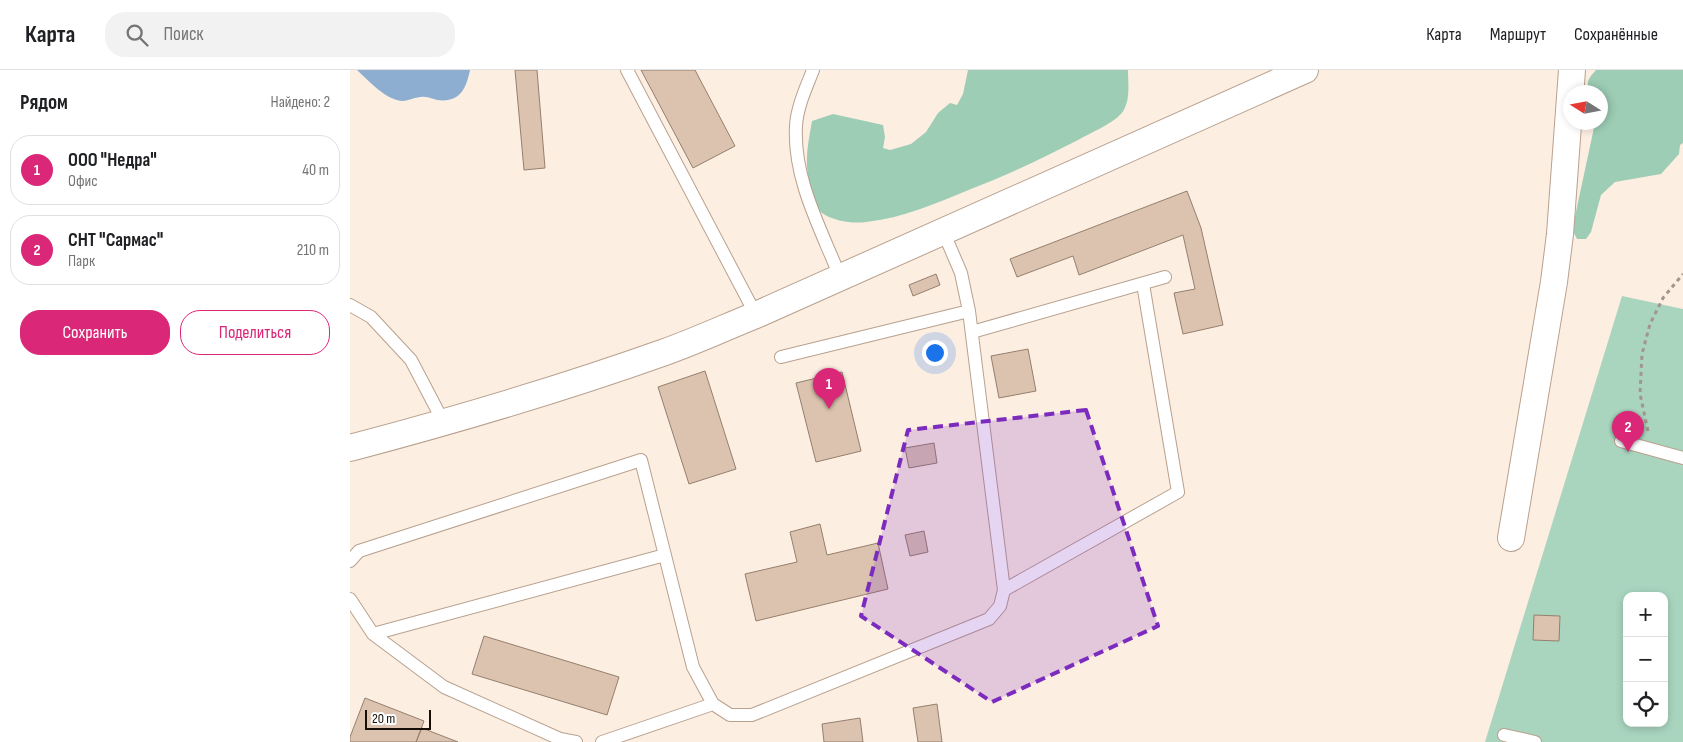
<!DOCTYPE html>
<html lang="ru">
<meta charset="utf-8">
<style>
:root{--surface:#fff;--page:#f2f2f2;--text:#202124;--muted:#757577;--line:#e0e0e0;--accent:#db2777}
body{margin:0;font-family:"Sofia Sans Condensed",sans-serif;background:var(--page);color:var(--text)}
.controls{position:absolute;right:15px;bottom:15px;display:grid;overflow:hidden;border-radius:10px;box-shadow:0 2px 8px #0003}
.controls button{width:45px;height:45px;display:grid;place-items:center;padding:0;border:0;border-bottom:1px solid var(--line);background:var(--surface);color:var(--text);font:25px sans-serif}
.compass{position:absolute;left:1213px;top:15px;width:45px;height:45px;border-radius:50%;background:var(--surface);box-shadow:0 2px 8px #0003;rotate:281deg}
.scale{position:absolute;left:15px;bottom:12px;width:66px;box-sizing:border-box;padding-left:5px;border:2px solid #160e07;border-top:0;font-size:14px;line-height:18px;white-space:nowrap;color:#160e07;-webkit-text-stroke:4px #fff;paint-order:stroke}
.you{position:absolute;left:584px;top:282px;width:18px;height:18px;margin:-12px;border:4px solid #fff;border-radius:50%;background:#1a73e8;box-shadow:0 0 0 8px #1a73e833}
.badge{display:grid;place-items:center;width:32px;height:32px;border-radius:50%;background:var(--accent);color:#fff;font-size:16px;font-weight:700}
.pin{position:absolute;translate:-50% -41px;filter:drop-shadow(0 1px 2px #0008)}
.pin::after{content:'';position:absolute;top:26px;width:18px;height:15px;background:inherit;clip-path:polygon(0 0,100% 0,50% 100%)}
.list{margin:0;padding:0;list-style:none}
h2{display:flex;justify-content:space-between;align-items:center;height:65px;margin:0;padding:0 20px;font-size:21px}
h2 small{font-size:16px;font-weight:400;color:var(--muted)}
.list li{display:grid;grid-template-columns:32px 1fr auto;gap:15px;align-items:center;box-sizing:border-box;height:70px;margin:0 10px 10px;padding:0 10px;border:1px solid var(--line);border-radius:20px}
.list b{display:block;font-size:19px;white-space:nowrap}
.list p{margin:0;font-size:16px;white-space:nowrap;color:var(--muted)}
.list em{font-size:16px;font-style:normal;color:var(--muted)}
.actions{display:flex;gap:10px;padding:15px 20px}
.actions a{flex:1;padding:11px 0;border:1px solid var(--accent);border-radius:20px;text-align:center;font-size:18px;color:var(--accent)}
.actions .main{background:var(--accent);color:#fff}
.icon{flex:none;width:28px;height:28px;fill:none;stroke:currentColor;stroke-width:2;stroke-linecap:round;stroke-linejoin:round}
.map{position:relative;flex:none;width:1333px;height:672px;overflow:hidden}
header{display:flex;align-items:center;gap:30px;box-sizing:border-box;height:70px;padding:0 25px;background:var(--surface);border-bottom:1px solid var(--line)}
header strong{font-size:24px}
nav{display:flex;gap:28px;margin-inline-start:auto;font-size:18px}
.search{width:350px;height:45px;background:var(--page);display:flex;align-items:center;gap:12px;box-sizing:border-box;padding:0 18px;border-radius:20px;color:var(--muted);font-size:19px}
main{display:flex}
aside{flex:1;background:var(--surface)}
.map>svg:first-child{display:block}
.green{fill:#a9d5bf;fill-rule:evenodd}
.forest{fill:#9dcdb5}
.water{fill:#8daed0}
.building{fill:#dbc3af;stroke:#957f6d}
.lines{fill:none;stroke-linecap:round;stroke-linejoin:round}
.service-casing{stroke:#b8a18e;stroke-width:14}
.minor-casing{stroke:#b8a18e;stroke-width:28}
.path{stroke:#a2968c;stroke-width:3;stroke-dasharray:4 4;stroke-linecap:butt}
.service{stroke:#fff;stroke-width:12}
.minor{stroke:#fff;stroke-width:26}
.marked{fill:#7b2cbf;fill-opacity:0.2;stroke:#7b2cbf;stroke-width:4;stroke-dasharray:10 6;stroke-linejoin:round}
</style>
<header>
<strong>Карта</strong>
<div class="search"><svg class="icon" aria-label="search" viewBox="0 0 24 24"><circle cx="10" cy="10" r="6"/><path d="M15 15l6 6"/></svg>Поиск</div>
<nav><a>Карта</a><a>Маршрут</a><a>Сохранённые</a></nav>
</header>
<main>
<aside>
<h2>Рядом<small>Найдено: 2</small></h2>
<ul class="list">
<li><span class="badge">1</span><div><b>ООО &quot;Недра&quot;</b><p>Офис</p></div><em>40 m</em></li>
<li><span class="badge">2</span><div><b>СНТ &quot;Сармас&quot;</b><p>Парк</p></div><em>210 m</em></li>
</ul>
<div class="actions"><a class="main">Сохранить</a><a>Поделиться</a></div>
</aside>
<div class="map">
<svg width="1333" height="672" viewBox="0 0 1333 672">
<rect width="100%" height="100%" fill="#fdeee2"/>
<path class="green" d="M1272 226 1333 239V672H1135ZM1277 526H1314V653H1277Z"/>
<path class="forest" d="M618 0H778C778 14 781 32 771 44 762 54 740 63 728 70 693 88 658 105 621 119 587 133 553 148 516 152 503 154 483 151 472 143 462 134 456 103 457 89 457 76 460 64 462 51L483 44 533 55 535 67 533 78 540 80 561 74 576 62 588 43 600 33 607 35 613 24Z
M1246 0H1333V73L1330 75 1329 84 1311 104 1265 112 1251 125 1241 162 1236 169H1227L1224 163V151L1245 53 1250 52V22H1240C1235 12 1239 8 1246 0Z"/>
<path class="water" d="M7 0H120C116 19 110 33 87 30 83 29 79 27 75 27 67 26 60 31 52 31 36 30 18 10 7 0Z"/>
<path class="building" d="M165 0H187L195 98 174 100Z
M291 0H345L385 76 343 98Z
M837 121 851 158 873 255 833 264 824 223 845 219 833 165 729 205 723 186 667 207 660 189Z
M586 204 590 215 563 226 559 215Z
M678 279 686 321 649 328 641 286Z
M355 301 386 399 339 414 308 317Z
M492 302 511 381 466 392 446 313Z
M584 373 587 393 559 398 555 378Z
M470 454 477 485 528 473 538 519 406 551 395 504 447 492 440 462Z
M574 461 578 482 560 486 555 465Z
M1184 545 1210 546 1209 571 1183 570Z
M134 566 269 607 257 645 122 604Z
M15 628 74 651 66 672H0V667Z
M587 634 592 672H568L563 638Z
M510 648 513 672H474L472 654Z
M72 658 108 672H66Z"/>
<g class="lines">
<defs>
<path id="service" d="M277 0 406 245
M463 0C456 18 447 37 446 56 443 109 471 159 490 207
M0 235 21 247 61 290 94 353
M622 262 815 207
M431 287 619 241 611 203 593 161
M1271 371 1333 388
M0 491 9 481 291 390 343 597 363 634 380 645H402L639 549 650 536 654 520 619 241
M654 520 828 422 793 214
M0 529 23 564 94 617 210 669 226 672
M23 564 315 485
M1154 665 1185 672
M252 672 363 634"/>
<path id="minor" d="M0 378C106 350 211 319 315 282 346 271 376 257 406 245L955 0
M1161 468 1204 212 1210 164 1222 0"/>
</defs>
<use href="#service" class="service-casing"/>
<use href="#minor" class="minor-casing"/>
<path class="path" d="M1298 361 1290 324 1292 284 1300 254 1313 228 1333 204"/>
<use href="#service" class="service"/>
<use href="#minor" class="minor"/>
</g>
<path class="marked" d="M736 340 808 556 642 632 511 546 558 360Z"/>
</svg>
<div class="controls">
<button>+</button>
<button>−</button>
<button><svg class="icon" aria-label="locate" viewBox="0 0 24 24"><circle cx="12" cy="12" r="6"/><path d="M12 2v4M12 18v4M2 12h4M18 12h4"/></svg></button>
</div>
<svg class="compass" viewBox="-18 -18 36 36"><path d="M0-13l5 13h-10z" fill="#e53935"/><path d="M0 13l5-13h-10z" fill="#757577"/></svg>
<div class="scale">20 m</div>
<div class="you"></div>
<div class="pin badge" style="left:479px;top:339px">1</div>
<div class="pin badge" style="left:1278px;top:382px">2</div>
</div>
</main>
